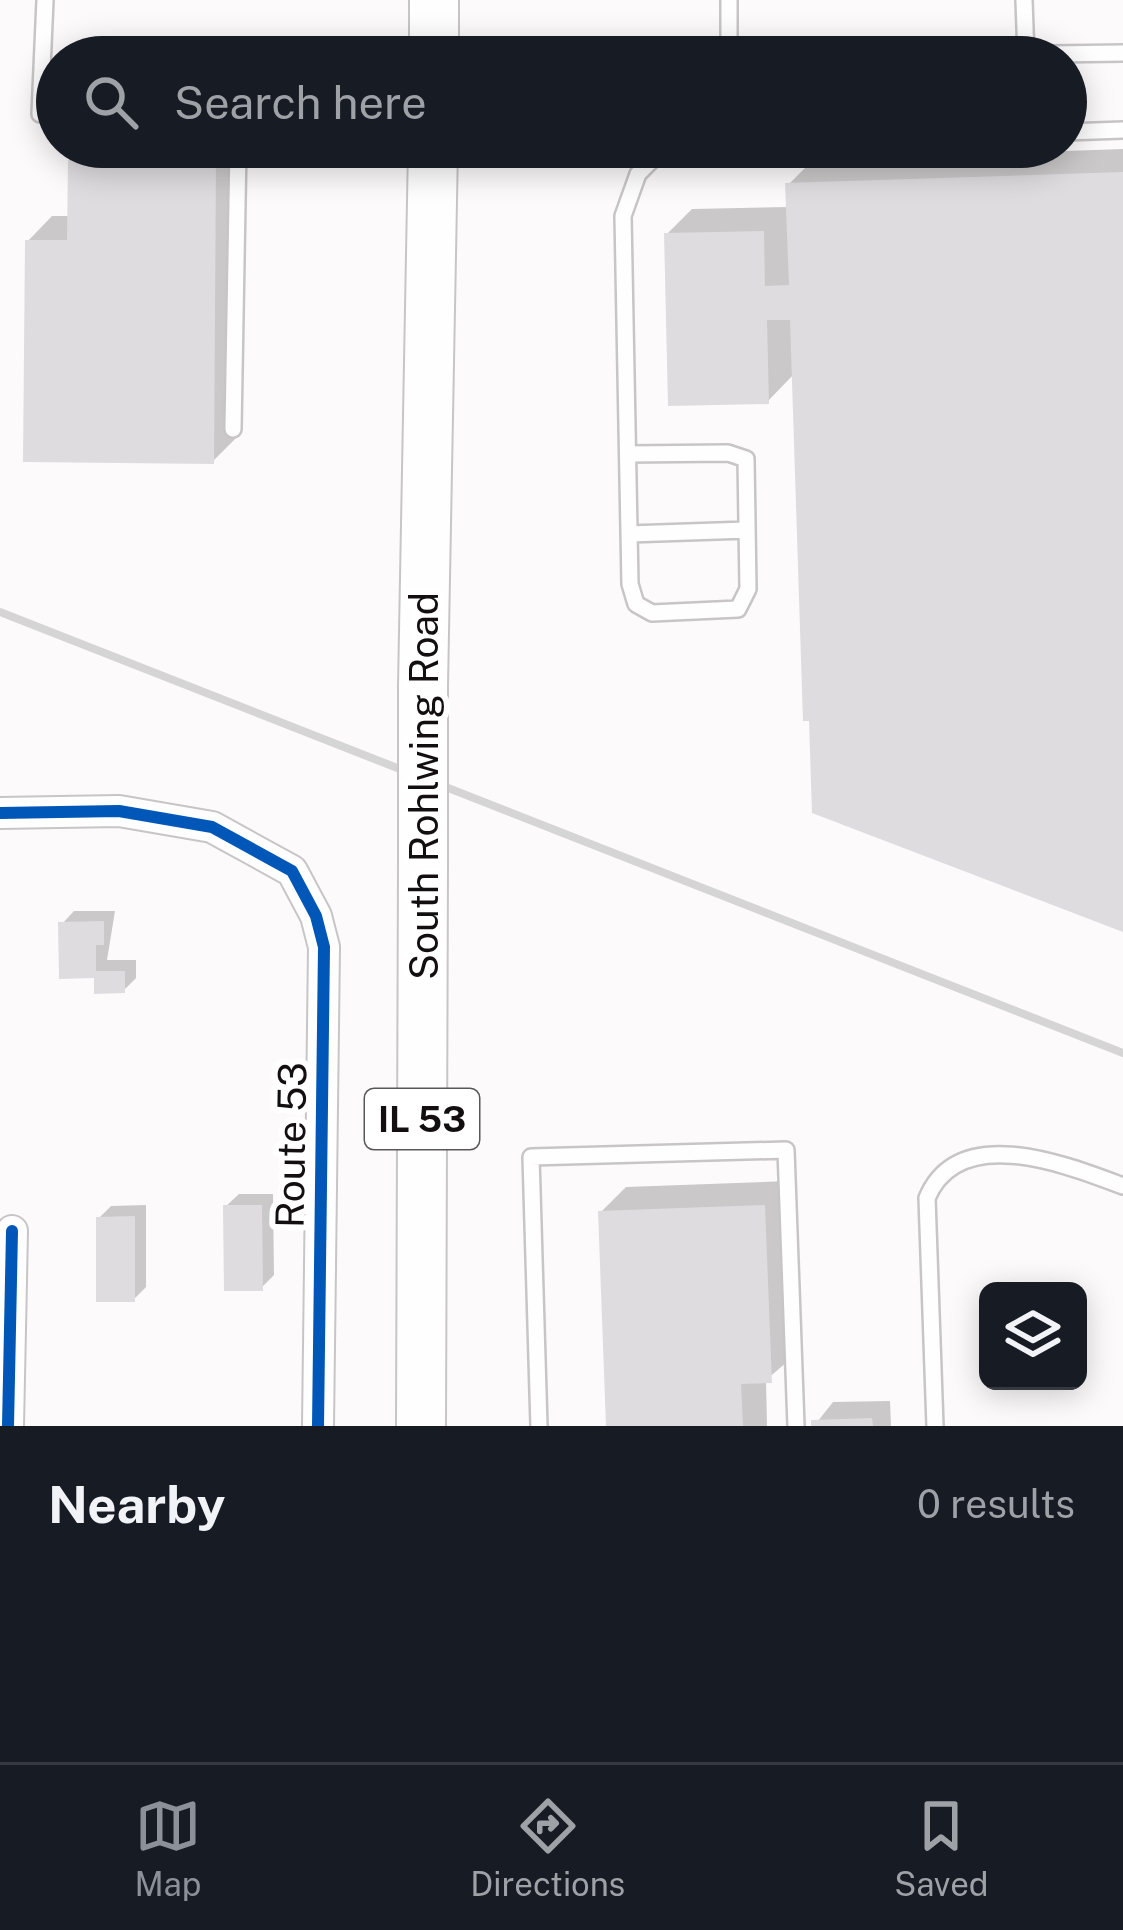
<!DOCTYPE html>
<style>
:root{--surface:#171b24;--page:#20242c;--text:#f1f3f6;--muted:#9ea1a6;--line:#363941;--accent:#8c9099}
body{margin:0;font-family:"Public Sans",sans-serif;background:var(--page);color:var(--text)}
.controls{position:absolute;right:36px;bottom:36px;display:grid;overflow:hidden;border-radius:18px;box-shadow:0 6px 30px #0003}
.controls button{width:108px;height:108px;display:grid;place-items:center;padding:0;border:0;border-bottom:3px solid var(--line);background:var(--surface);color:var(--text);font:60px sans-serif}
.list{margin:0;padding:0;list-style:none}
h2{display:flex;justify-content:space-between;align-items:center;height:156px;margin:0;padding:0 48px;font-size:51px}
h2 small{font-size:39px;font-weight:400;color:var(--muted)}
.icon{flex:none;width:66px;height:66px;fill:none;stroke:currentColor;stroke-width:2;stroke-linecap:round;stroke-linejoin:round}
.map{position:relative;flex:none;width:1123px;height:1426px;overflow:hidden}
.search{position:absolute;background:var(--surface);box-shadow:0 6px 30px #0003;left:36px;right:36px;top:36px;height:132px;display:flex;align-items:center;gap:30px;box-sizing:border-box;padding:0 42px;border-radius:66px;color:var(--muted);font-size:45px}
.sheet{height:336px;background:var(--surface)}
nav{display:flex;justify-content:space-around;align-items:center;box-sizing:border-box;height:168px;border-top:3px solid var(--line);background:var(--surface);font-size:33px;color:var(--muted)}
nav a{display:grid;justify-items:center;gap:6px}
nav .on{color:var(--accent)}
.map>svg:first-child{display:block}
.shadow{fill:#0003}
.building{fill:#dedcdf}
.lines{fill:none;stroke-linecap:round;stroke-linejoin:round}
.lane-casing{stroke:#c8c5c7;stroke-width:20}
.street-casing{stroke:#c8c5c7;stroke-width:34}
.primary-casing{stroke:#c8c5c7;stroke-width:52}
.lane{stroke:#fffeff;stroke-width:15}
.street{stroke:#fffeff;stroke-width:30}
.primary{stroke:#fffeff;stroke-width:48}
.rail{stroke:#d5d5d5;stroke-width:8}
.primary-bridge-casing{stroke:#c8c5c7;stroke-width:52;stroke-linecap:butt}
.primary-bridge{stroke:#fffeff;stroke-width:48}
.cycleway-casing{stroke:#fff;stroke-width:20}
.cycleway{stroke:#0057b8;stroke-width:12}
.labels{text-anchor:middle;stroke-width:12;stroke-linejoin:round;paint-order:stroke}
.shield{fill:#fff;stroke:#5a5758;stroke-width:3}
.shield-label{font-size:36px;font-weight:bold;fill:#130f11}
.street-label{font-size:39px;fill:#130f11;stroke:#fff}
</style>
<div class="map">
<svg width="1123" height="1426" viewBox="0 0 1123 1426">
<rect width="100%" height="100%" fill="#fdfafc"/>
<path class="shadow" d="M85 147H240L238 436 213 461 28 241 52 216H70L71 161Z
M1123 149V929L795 373 768 401 667 234 692 209 789 207V184L813 160Z
M74 911H115L107 960H136V978L124 990 97 975 62 924Z
M789 1181 795 1355 766 1380 767 1426H609L601 1212 626 1187Z
M239 1194H273L274 1275 261 1288 226 1206Z
M146 1205V1287L134 1299 99 1218 111 1206Z
M890 1401 891 1426H814L833 1402Z"/>
<path class="building" d="M68 160 216 161 214 464 23 462 25 240H67Z
M1123 172V932L812 813 809 721H803L790 320H767L769 404 668 406 664 233 764 231 765 286 789 285 785 183Z
M104 921V945H96V971H125V993L94 994V978L59 979 58 922Z
M223 1205H262L263 1291H224Z
M765 1205 772 1383 741 1384 743 1426H606L598 1211Z
M135 1216V1302H96V1217Z
M872 1418 873 1426H811V1420Z"/>
<g class="lines">
<defs>
<path id="lane" d="M45 0 40 114 57 113
M1024 0 1026 57
M729 57V0
M831 57 1123 53
M1066 132 1123 130
M233 429 238 147
M628 454 728 453 746 459 748 589 738 609 652 613 636 604 630 584 623 216 638 174 665 147
M629 534 747 530
M539 1426 531 1157 786 1150 796 1426
M935 1426 927 1198C959 1121 1069 1166 1123 1186"/>
<path id="street" d="M0 813 119 811 212 827 292 871 316 916 324 947 318 1426
M8 1426 12 1231"/>
<path id="primary" d="M434 57V0
M423 686 433 147
M421 1426 423 865"/>
</defs>
<use href="#lane" class="lane-casing"/>
<use href="#street" class="street-casing"/>
<use href="#primary" class="primary-casing"/>
<use href="#lane" class="lane"/>
<use href="#street" class="street"/>
<use href="#primary" class="primary"/>
<path class="rail" d="M0 612 1123 1053"/>
<defs>
<path id="primary-bridge" d="M423 865V686"/>
</defs>
<use href="#primary-bridge" class="primary-bridge-casing"/>
<use href="#primary-bridge" class="primary-bridge"/>
<defs>
<path id="cycleway" d="M0 813 119 811 212 827 292 871 316 916 324 947 318 1426
M8 1426 12 1231"/>
</defs>
<use href="#cycleway" class="cycleway-casing"/>
<use href="#cycleway" class="cycleway"/>
</g>
<g class="labels">
<rect class="shield" x="365" y="1089" width="114" height="60" rx="9"/>
<g class="shield-label">
<text x="422" y="1132">IL 53</text>
</g>
<g class="street-label">
<text transform="translate(424 786) rotate(-90)" y="14">South Rohlwing Road</text>
<text transform="translate(291 1145) rotate(-89)" y="14">Route 53</text>
</g>
</g>
</svg>
<div class="controls">
<button><svg class="icon" aria-label="layers" viewBox="0 0 24 24"><path d="M12 4l9 5-9 5-9-5zM3 14l9 5 9-5"/></svg></button>
</div>
<div class="search"><svg class="icon" aria-label="search" viewBox="0 0 24 24"><circle cx="10" cy="10" r="6"/><path d="M15 15l6 6"/></svg>Search here</div>
</div>
<section class="sheet">
<h2>Nearby<small>0 results</small></h2>
<ul class="list">
</ul>
</section>
<nav>
<a class="on"><svg class="icon" aria-label="map" viewBox="0 0 24 24"><path d="M3 6l6-2 6 2 6-2v14l-6 2-6-2-6 2zM9 4v14M15 6v14"/></svg>Map</a>
<a><svg class="icon" aria-label="directions" viewBox="0 0 24 24"><path d="M12 3l9 9-9 9-9-9zM9 14v-3h6M13 9l2 2-2 2"/></svg>Directions</a>
<a><svg class="icon" aria-label="saved" viewBox="0 0 24 24"><path d="M7 4h10v16l-5-4-5 4z"/></svg>Saved</a>
</nav>
